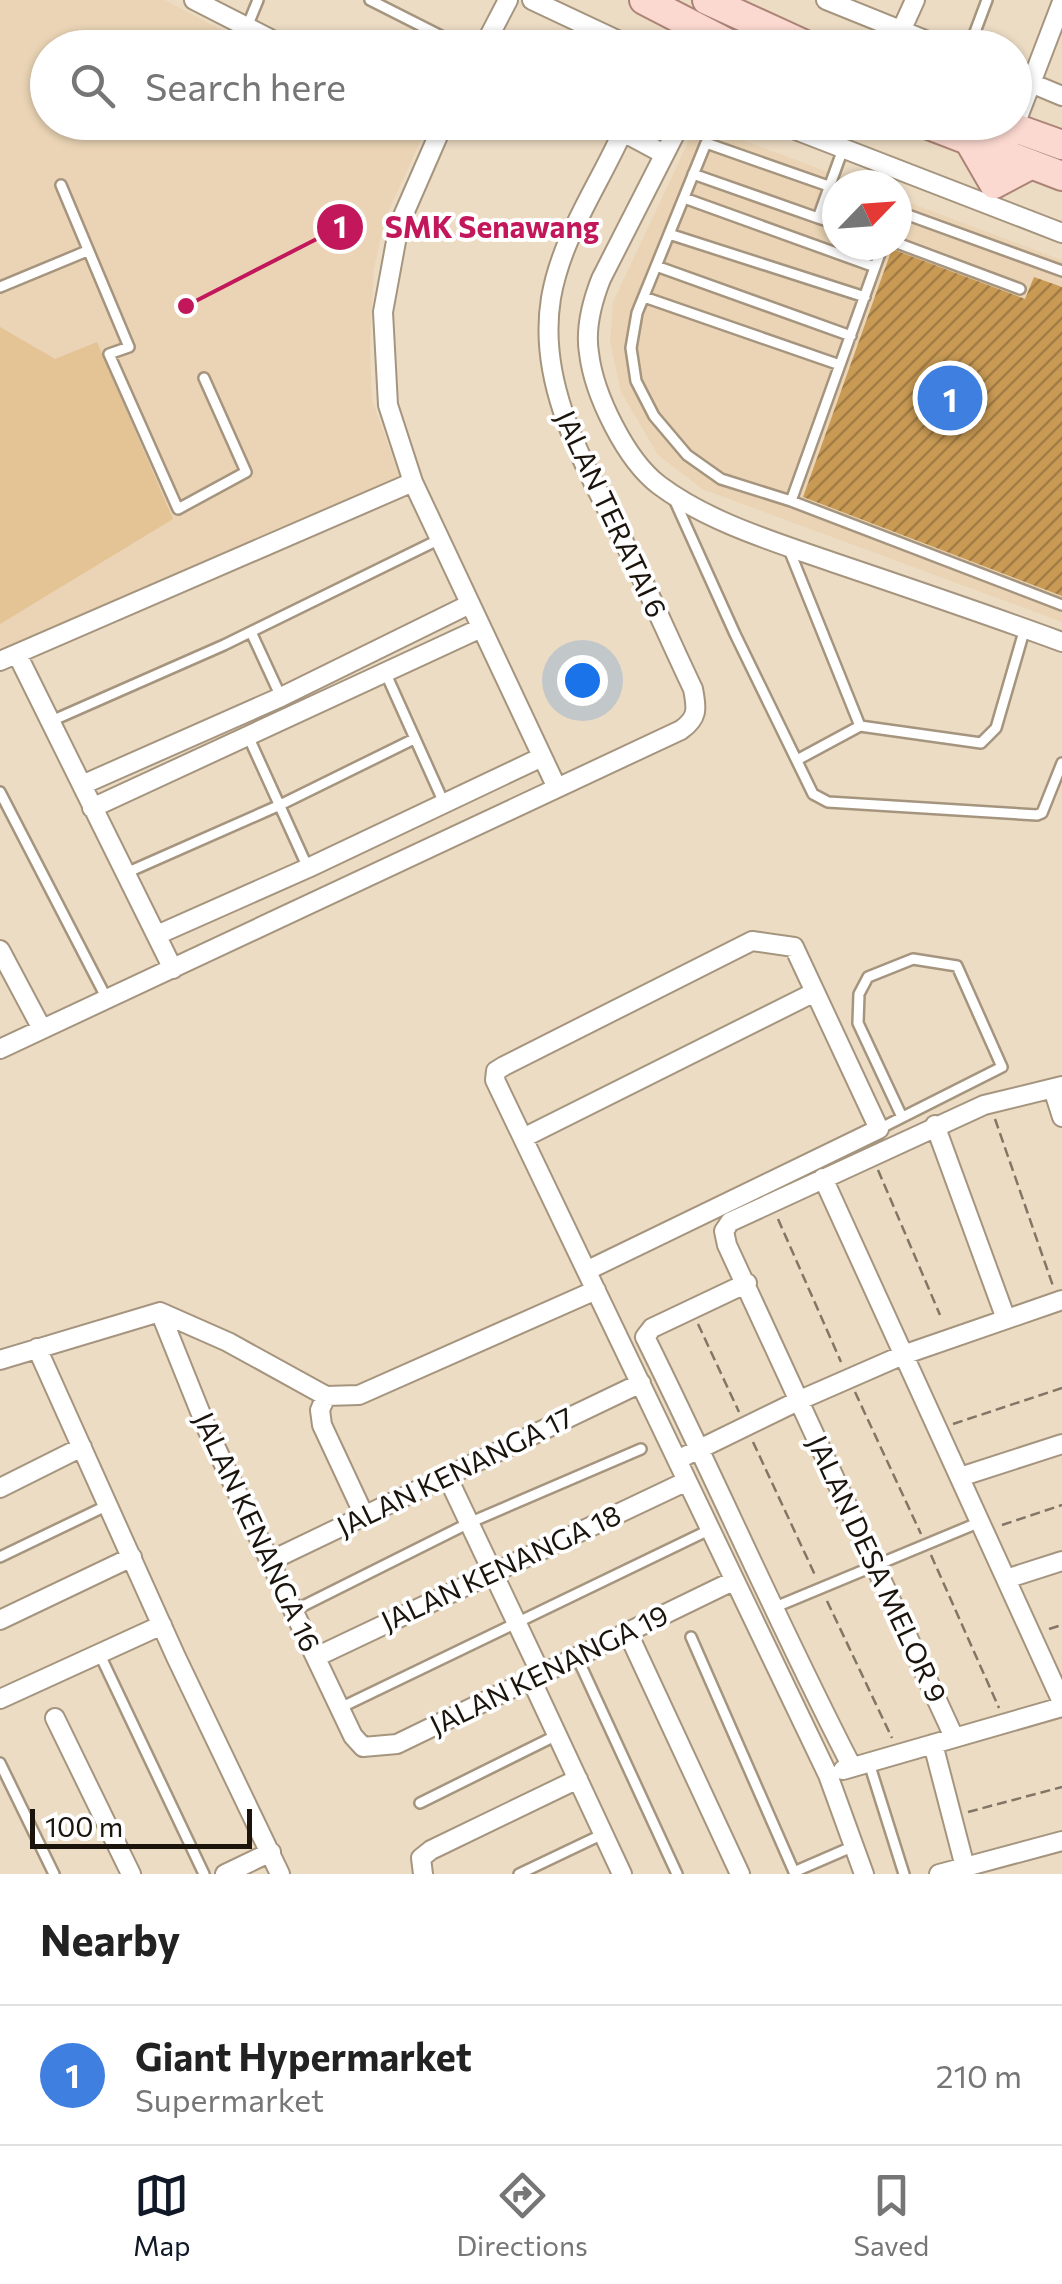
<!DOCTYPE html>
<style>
:root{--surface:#fff;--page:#f2f2f2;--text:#222;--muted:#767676;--line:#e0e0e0;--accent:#111827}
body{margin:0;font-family:Commissioner,sans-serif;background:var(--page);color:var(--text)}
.compass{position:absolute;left:822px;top:170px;width:90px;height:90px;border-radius:50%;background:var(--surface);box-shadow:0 2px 8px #0004;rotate:65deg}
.scale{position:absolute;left:30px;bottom:25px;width:222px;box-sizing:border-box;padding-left:10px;border:5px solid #1a140c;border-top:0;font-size:28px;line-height:35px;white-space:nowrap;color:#1a140c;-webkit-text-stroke:8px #fff;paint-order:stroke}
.you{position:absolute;left:582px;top:680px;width:35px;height:35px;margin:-25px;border:8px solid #fff;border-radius:50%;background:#1a73e8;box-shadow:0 0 0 15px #1a73e833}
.badge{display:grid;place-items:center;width:65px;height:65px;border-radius:50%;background:var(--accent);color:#fff;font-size:32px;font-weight:700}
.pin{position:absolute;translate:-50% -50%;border:5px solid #fff;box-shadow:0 2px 10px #0006}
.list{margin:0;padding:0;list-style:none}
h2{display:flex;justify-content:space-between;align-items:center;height:130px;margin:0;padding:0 40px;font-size:42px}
h2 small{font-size:32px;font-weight:400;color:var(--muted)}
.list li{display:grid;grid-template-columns:65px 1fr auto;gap:30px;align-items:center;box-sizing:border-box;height:140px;padding:0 40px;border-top:2px solid var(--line)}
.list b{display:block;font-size:38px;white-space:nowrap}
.list p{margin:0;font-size:32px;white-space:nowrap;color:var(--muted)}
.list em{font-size:32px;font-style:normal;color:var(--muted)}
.icon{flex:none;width:55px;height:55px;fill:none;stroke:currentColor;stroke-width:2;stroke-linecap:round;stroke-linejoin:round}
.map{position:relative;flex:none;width:1062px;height:1874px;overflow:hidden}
.search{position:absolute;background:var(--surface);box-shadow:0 2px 8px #0004;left:30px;right:30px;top:30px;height:110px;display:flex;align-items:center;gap:25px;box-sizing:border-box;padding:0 35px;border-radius:55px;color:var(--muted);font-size:38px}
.sheet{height:270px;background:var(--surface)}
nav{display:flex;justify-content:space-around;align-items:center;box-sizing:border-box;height:140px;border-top:2px solid var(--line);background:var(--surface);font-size:28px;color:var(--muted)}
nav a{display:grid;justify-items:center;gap:5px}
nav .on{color:var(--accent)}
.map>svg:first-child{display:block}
.built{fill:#ead4b5}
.green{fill:#e4c395}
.building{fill:url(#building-hatch)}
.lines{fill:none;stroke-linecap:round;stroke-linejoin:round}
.lane-casing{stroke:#a5957f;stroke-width:14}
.street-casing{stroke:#a5957f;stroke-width:22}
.primary-casing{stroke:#ac8477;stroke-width:32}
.path{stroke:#827666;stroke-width:2.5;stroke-dasharray:10 5;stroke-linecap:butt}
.lane{stroke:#fff;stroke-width:9}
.street{stroke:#fff;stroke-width:18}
.primary{stroke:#fcd9d0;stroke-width:28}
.labels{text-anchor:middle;stroke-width:8;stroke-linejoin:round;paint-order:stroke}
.street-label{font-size:28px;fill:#1a140c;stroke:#fff}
.leader{fill:none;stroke:#c2185b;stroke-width:4}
.callout-dot{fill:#c2185b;stroke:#fff;stroke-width:4}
.mark-label{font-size:30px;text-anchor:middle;font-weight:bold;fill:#fff}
.callout-label{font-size:30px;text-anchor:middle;font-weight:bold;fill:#c2185b;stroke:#fff;stroke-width:8;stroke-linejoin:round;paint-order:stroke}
</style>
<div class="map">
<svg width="1062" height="1874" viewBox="0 0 1062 1874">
<defs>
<pattern id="building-hatch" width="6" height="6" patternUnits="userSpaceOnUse" patternTransform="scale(2.5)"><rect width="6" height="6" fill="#c89a54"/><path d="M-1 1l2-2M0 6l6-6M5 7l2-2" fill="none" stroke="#a27c44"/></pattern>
</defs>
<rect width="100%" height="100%" fill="#eddcc4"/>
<path class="built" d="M0 0H165L255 47 48 48V122H398L423 136 385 219 374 269 370 343 372 399 400 478 0 650Z
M697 123 863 185H837V245H897V198L1062 260V622L702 489 658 455 621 392 610 342 613 302Z"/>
<path class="green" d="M0 327 55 359 97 342 173 519 0 624Z"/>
<path class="building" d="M892 249 1025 299 1034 277 1062 287V596L803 497Z"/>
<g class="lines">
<defs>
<path id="lane" d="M370 0 465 48
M232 48 247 27 258 0
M969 48 987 0
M693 174 818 218
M61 185 129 347 109 354 178 509 246 472 204 378
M837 189 706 143 637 313 631 348 636 381 654 416 687 455 721 479 791 501 1062 605
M684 198 875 267
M897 211 1062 271
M837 224 818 218 843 149
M669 234 865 297
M897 243 1020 289
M656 266 851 336
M0 287 87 251
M644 297 840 365
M674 499 735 634 813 794 828 802 1037 815 1042 813 1062 763
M791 501 883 245
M788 547 860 726
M251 632 281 697
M386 674 444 803
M49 722 224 645 440 539
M248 736 308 868
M797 760 860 726 981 743 996 728 1025 628
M0 792 107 999
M126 873 280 805 414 739
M879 1129 1002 1067 957 966 913 959 868 977 859 994 858 1023 902 1117
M0 1557 108 1505
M773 1608 980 1522
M295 1610 469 1523 641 1449
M691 1637 795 1874
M100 1655 204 1874
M576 1655 677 1874
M340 1708 709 1530
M0 1763 54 1874
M869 1763 904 1874
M420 1803 557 1735
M794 1872 854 1846
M519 1874 603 1834"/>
<path id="street" d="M194 0 288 48
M532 0 634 48
M826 0 945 48
M901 31 915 0
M483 48 508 0
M1014 76 1062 96
M444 122 399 225 383 312 388 405 413 482 557 788
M681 122 601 279C592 302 585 329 589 353 594 395 626 460 659 485 708 522 775 542 832 562 909 588 986 614 1062 642
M775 122 1062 233
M623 132 664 154
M1010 138 1062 2
M17 654 173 969
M0 661 413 482
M82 785 281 697 470 604
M92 808 481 628
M157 935 308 868 542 757
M0 950 42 1029
M0 1049 681 730C698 718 697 709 693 689 671 643 651 596 628 550 589 472 536 389 551 298 562 234 602 181 627 122
M1053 1089 1062 1117
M935 1125 1006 1319
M523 1138 815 992
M823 1178 1062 1702
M588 1270 879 1129 794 947 752 941 504 1066 496 1071 495 1080 828 1775 864 1874
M747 1283 652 1328 645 1337C716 1480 779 1626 852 1767
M160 1312 207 1429 353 1736 363 1747 397 1744 733 1581
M37 1348 176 1657 280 1874
M0 1360 160 1312 228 1342 326 1396 359 1395 596 1290
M326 1396 320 1410 322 1425 364 1515
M677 1460 800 1400 903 1355 1062 1300
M446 1474 540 1672
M960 1477 1062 1444
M0 1488 82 1447
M270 1561 641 1383
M1006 1579 1062 1561
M0 1620 132 1557
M627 1631 740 1874
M316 1657 687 1481
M530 1677 622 1874
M0 1699 162 1625
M55 1718 131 1874
M954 1737 727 1245 724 1231 730 1222 984 1105 1062 1086
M933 1744 965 1867
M843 1770 1062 1707
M225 1874 271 1852
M423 1874 421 1858 431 1850 578 1779
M939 1874 1062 1841"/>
<path id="primary" d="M644 0 737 48
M707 0 812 48
M921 122 1062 176
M998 122 1062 145
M968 139 994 184 1030 165"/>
</defs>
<use href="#lane" class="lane-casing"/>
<use href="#street" class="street-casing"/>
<use href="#primary" class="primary-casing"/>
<path class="path" d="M995 1119 1053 1286
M878 1170 940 1315
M778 1219 841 1362
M698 1324 739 1412
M855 1392 921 1534
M953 1424 1062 1388
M753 1442 815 1575
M1002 1525 1062 1505
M931 1555 999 1708
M827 1601 892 1738
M1049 1629 1062 1625
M968 1812 1062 1787"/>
<use href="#lane" class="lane"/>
<use href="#street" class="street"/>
<use href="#primary" class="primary"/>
</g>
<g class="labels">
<g class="street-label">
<text transform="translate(611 514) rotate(65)" y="10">JALAN TERATAI 6</text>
<text transform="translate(455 1472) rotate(-26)" y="10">JALAN KENANGA 17</text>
<text transform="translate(257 1532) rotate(65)" y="10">JALAN KENANGA 16</text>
<text transform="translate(501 1568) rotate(-25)" y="10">JALAN KENANGA 18</text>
<text transform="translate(877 1569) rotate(65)" y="10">JALAN DESA MELOR 9</text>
<text transform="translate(549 1670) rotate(-26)" y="10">JALAN KENANGA 19</text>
</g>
</g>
<path class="leader" d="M186 306L340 227"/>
<g class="callout-dot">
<circle cx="186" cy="306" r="10"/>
<circle cx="340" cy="227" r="25"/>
</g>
<g class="mark-label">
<text x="340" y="238">1</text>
</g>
<g class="callout-label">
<text x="492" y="238">SMK Senawang</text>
</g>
</svg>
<svg class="compass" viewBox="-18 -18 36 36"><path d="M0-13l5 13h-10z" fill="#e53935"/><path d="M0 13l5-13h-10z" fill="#767676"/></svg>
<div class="scale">100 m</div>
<div class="you"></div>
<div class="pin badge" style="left:950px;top:398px;background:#3f7fe0">1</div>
<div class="search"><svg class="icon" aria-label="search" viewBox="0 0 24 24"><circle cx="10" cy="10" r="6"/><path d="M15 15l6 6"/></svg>Search here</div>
</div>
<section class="sheet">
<h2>Nearby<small></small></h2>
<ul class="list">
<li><span class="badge" style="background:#3f7fe0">1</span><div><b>Giant Hypermarket</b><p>Supermarket</p></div><em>210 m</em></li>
</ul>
</section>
<nav>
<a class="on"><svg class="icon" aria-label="map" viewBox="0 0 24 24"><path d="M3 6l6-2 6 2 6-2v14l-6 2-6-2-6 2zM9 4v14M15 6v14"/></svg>Map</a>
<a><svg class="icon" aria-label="directions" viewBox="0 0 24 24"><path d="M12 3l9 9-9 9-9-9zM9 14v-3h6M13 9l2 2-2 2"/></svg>Directions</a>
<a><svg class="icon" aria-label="saved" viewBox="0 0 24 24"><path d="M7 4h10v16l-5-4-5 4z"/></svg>Saved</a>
</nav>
